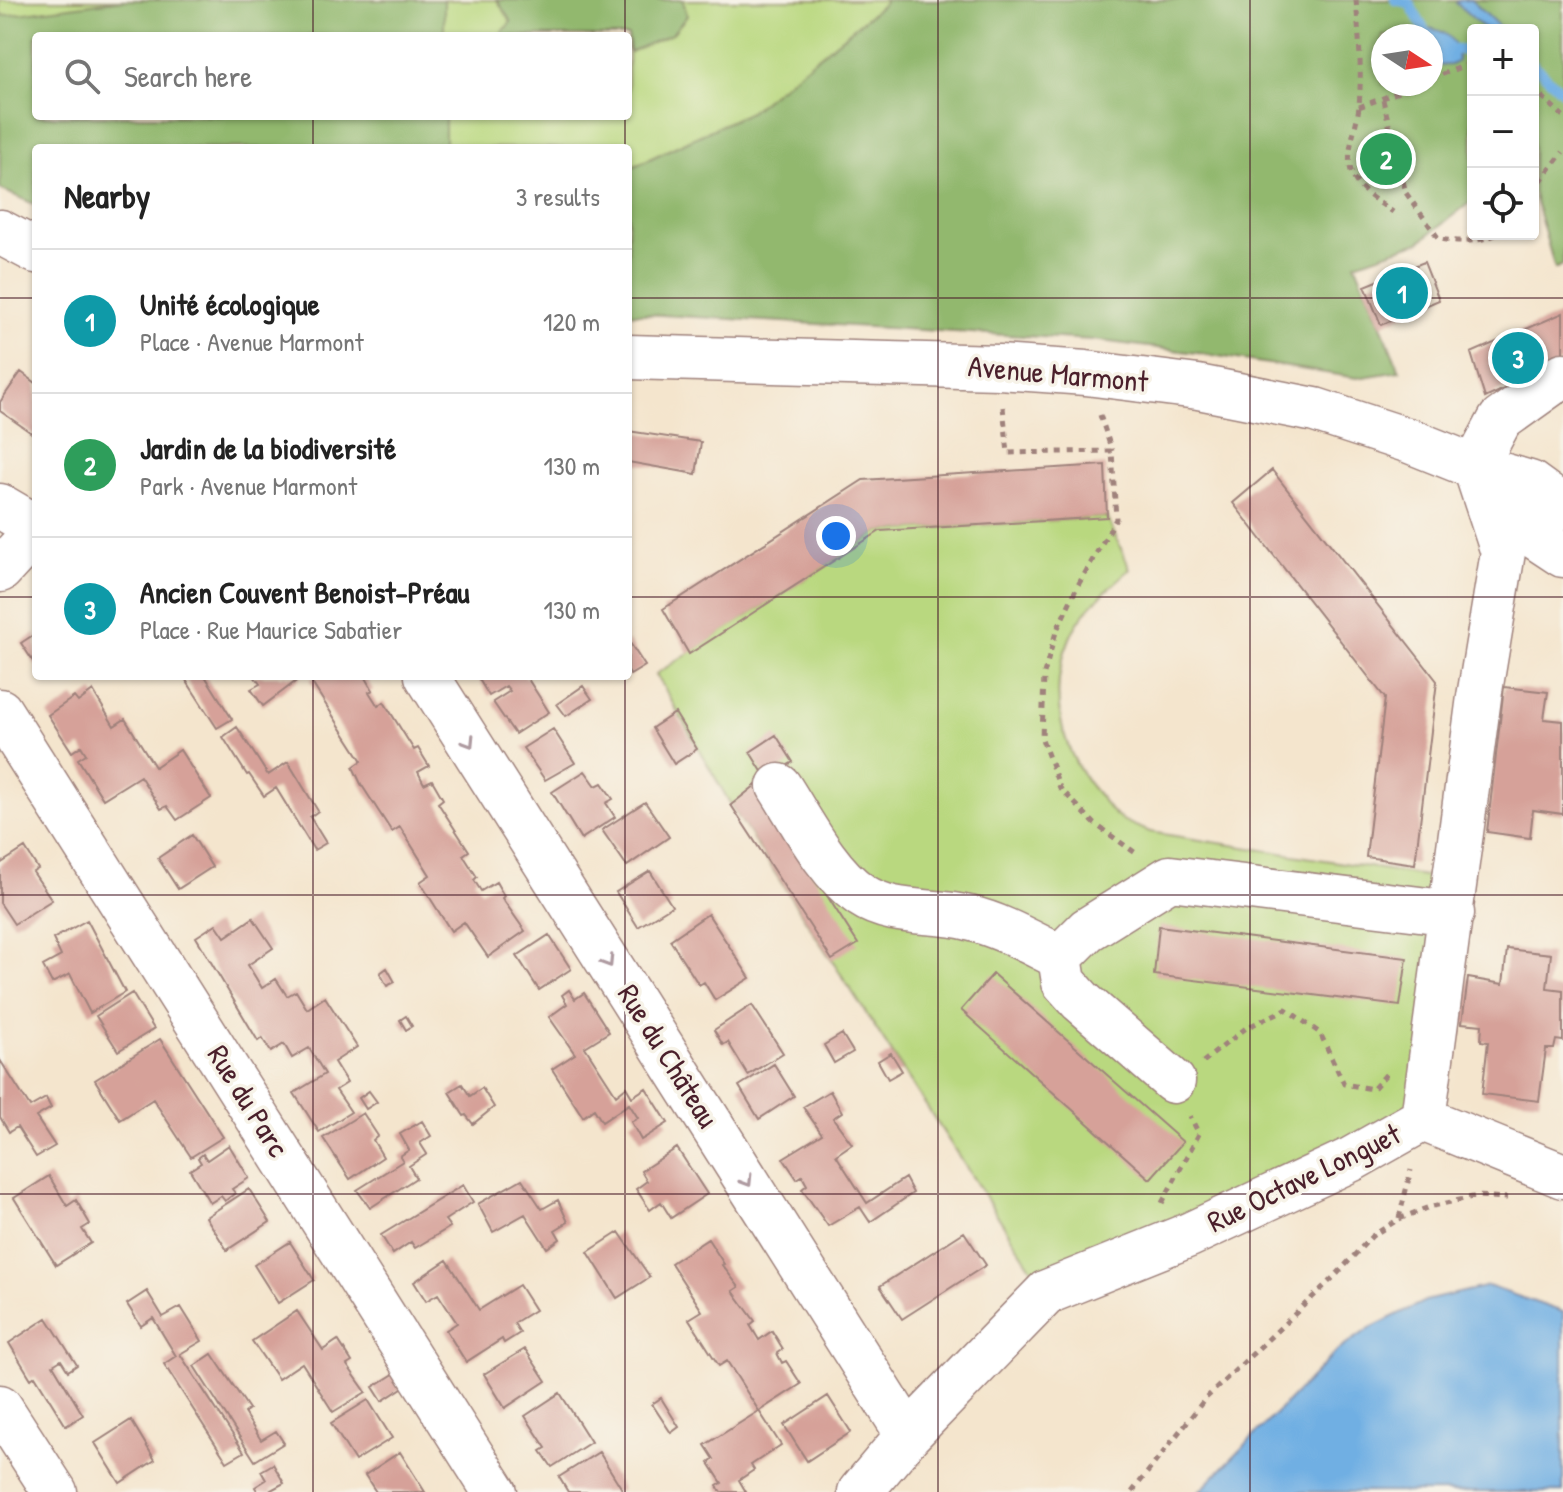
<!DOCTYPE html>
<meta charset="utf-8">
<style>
:root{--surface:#fff;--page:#f6f6f6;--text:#222;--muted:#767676;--line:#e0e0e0;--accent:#db2777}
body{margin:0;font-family:"Patrick Hand",sans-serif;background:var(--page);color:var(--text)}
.controls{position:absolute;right:24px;top:24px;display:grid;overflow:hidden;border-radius:8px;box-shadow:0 2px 6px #0004}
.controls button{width:72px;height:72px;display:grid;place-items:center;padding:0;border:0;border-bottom:2px solid var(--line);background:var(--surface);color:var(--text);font:40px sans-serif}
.compass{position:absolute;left:1371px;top:24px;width:72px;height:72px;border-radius:50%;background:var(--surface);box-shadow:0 2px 6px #0004;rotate:102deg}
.you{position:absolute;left:836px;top:536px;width:28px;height:28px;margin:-20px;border:6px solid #fff;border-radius:50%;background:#1a73e8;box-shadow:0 0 0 12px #1a73e833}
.badge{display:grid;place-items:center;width:52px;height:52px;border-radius:50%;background:var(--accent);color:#fff;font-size:26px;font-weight:700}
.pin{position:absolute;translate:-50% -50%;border:4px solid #fff;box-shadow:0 2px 8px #0006}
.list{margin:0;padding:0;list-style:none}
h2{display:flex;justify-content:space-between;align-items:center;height:104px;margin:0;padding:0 32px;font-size:34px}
h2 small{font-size:26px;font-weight:400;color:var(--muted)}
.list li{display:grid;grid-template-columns:52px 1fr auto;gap:24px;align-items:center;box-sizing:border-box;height:144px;padding:0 32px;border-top:2px solid var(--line)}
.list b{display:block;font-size:30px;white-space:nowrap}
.list p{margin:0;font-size:26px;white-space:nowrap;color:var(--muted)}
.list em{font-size:26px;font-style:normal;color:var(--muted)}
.icon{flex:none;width:44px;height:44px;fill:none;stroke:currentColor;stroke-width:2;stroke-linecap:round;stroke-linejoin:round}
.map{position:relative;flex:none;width:1563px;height:1492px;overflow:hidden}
.search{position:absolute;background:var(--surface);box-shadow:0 2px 6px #0004;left:32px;top:32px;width:600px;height:88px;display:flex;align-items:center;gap:20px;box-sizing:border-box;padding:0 28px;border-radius:8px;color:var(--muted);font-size:30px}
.panel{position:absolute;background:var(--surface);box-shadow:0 2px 6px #0004;left:32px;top:144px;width:600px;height:536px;border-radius:8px}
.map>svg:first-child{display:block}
.green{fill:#b9d87f;stroke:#827c55;stroke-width:2}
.forest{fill:#92b86e;stroke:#6e6c4c;stroke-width:2;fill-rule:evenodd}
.water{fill:#6fafe3;stroke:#5c6787;stroke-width:2}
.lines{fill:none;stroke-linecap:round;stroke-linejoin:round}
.stream{stroke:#6fafe3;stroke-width:10}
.building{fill:#d6a199}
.minor-casing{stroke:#9f827c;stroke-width:47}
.major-casing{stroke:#9f827c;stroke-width:47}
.path{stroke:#9f827c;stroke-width:5;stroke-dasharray:6 6;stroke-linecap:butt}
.minor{stroke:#fff;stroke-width:44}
.major{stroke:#fff;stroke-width:44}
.oneway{stroke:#ae9aa0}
.grid{fill:none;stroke:#4a1f2b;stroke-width:2;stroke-opacity:0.55}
.labels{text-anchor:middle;stroke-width:7;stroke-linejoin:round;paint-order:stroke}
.street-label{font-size:30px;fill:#4a1f2b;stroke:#f7f3e8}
</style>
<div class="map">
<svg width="1563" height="1492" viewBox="0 0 1563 1492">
<rect width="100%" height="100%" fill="#f7f3e8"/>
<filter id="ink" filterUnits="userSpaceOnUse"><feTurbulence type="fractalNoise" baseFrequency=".0125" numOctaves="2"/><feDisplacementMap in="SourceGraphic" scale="16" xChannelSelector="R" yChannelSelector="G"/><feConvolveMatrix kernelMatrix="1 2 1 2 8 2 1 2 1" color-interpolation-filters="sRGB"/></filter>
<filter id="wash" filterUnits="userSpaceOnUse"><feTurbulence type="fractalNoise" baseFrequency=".006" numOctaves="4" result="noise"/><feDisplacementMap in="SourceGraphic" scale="32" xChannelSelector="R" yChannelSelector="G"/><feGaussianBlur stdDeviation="1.8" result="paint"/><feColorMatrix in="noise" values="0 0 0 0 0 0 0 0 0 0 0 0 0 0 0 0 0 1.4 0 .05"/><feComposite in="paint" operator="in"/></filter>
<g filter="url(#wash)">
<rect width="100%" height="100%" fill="#f4e5cd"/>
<path class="green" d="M0 0H158L36 36 0 16Z
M444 0H884L885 3 750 112 628 169V148H445V116H628V36H444Z
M1107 517 1130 569C1108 590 1082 609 1070 638 1046 693 1061 754 1100 797 1105 803 1110 811 1116 816 1125 823 1139 827 1150 832L1456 881 1423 1119 1047 1292 731 805 656 674 880 531Z"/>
<path class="forest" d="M122 0H444V36H36V116H445V148H36V205L0 189V12L3 16Z
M497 0H683L687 16 672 34 630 52 628 36H499L511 22Z
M884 0H1563V265L1555 269 1533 192V30H1473V200L1419 242 1355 263 1400 371 1357 378 1205 354 1093 340 628 313V169L750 112 885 3ZM1383 36H1431V84H1383Z"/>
<path class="water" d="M1459 0H1471L1503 30H1486L1456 3Z
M1425 28C1446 29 1457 39 1458 61L1451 65 1431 66V36H1417L1418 32Z
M1488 1286 1563 1312V1492H1199L1336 1352 1370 1328 1425 1301Z"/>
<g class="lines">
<path class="stream" d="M1395 0 1409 3 1428 36
M1431 43 1439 49 1473 51
M1533 64 1563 92"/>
</g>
<g id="blocks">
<path class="building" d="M1424 262 1439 300 1381 325 1365 286Z
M1563 313V361L1485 398 1471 353Z
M21 372 36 383V436L0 411V402Z
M628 431 701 442 696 474 628 462Z
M1105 465 1107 517 880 531 689 654 663 609 863 480Z
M1272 470 1437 681 1415 864 1366 857 1385 698 1233 503Z
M36 633V666L21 643Z
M628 640 645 666 630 675 628 671Z
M189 676H205L232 719 217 728 186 680Z
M254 676H303L263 706 251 689 260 684Z
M317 676H365L373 690 369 692 378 706 384 702 414 750 418 748 429 766 418 772 424 784 432 780 443 799 438 803 469 851 463 855 477 877 474 880 481 891 496 882 504 896 502 898 525 931 488 957 464 922 451 931 420 882 430 875 400 827 392 832 361 784 353 767 362 761 310 680Z
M477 676H526L549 712 515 734 493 702 510 691 506 686 489 696Z
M583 686 592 699 566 716 557 704Z
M1504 687 1548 692 1544 719 1563 721V814L1533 810 1530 838 1487 832Z
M93 691 114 726 125 719 155 767 180 750 211 798 177 820 167 806 161 809 140 776 103 799 78 759 86 754 81 746 72 752 48 715 74 697 78 702Z
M675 713 697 749 674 764 652 728Z
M237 727 268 775 288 762 318 811 310 817 326 843 314 850 276 788 264 796 249 774 247 775 223 737Z
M553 729 575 763 545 780 523 748Z
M776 735 793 762 766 778 750 752Z
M585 771 596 786 602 783 613 799 606 803 615 817 581 839 552 792Z
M756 785 858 944 832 960 731 805Z
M645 802 669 837 627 866 602 830Z
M192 835 212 867 178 889 158 858Z
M25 848 38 869 33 872 52 900 14 924 0 903V864Z
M650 871 672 906 638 927 616 892Z
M708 914 750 978 715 1000 704 982 699 985 670 940Z
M253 918 273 948 248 965 262 988 276 979 287 996 296 991 307 1009 325 997 357 1047 334 1062 347 1083 336 1090 351 1112 319 1132 294 1093 325 1074 309 1048 292 1058 284 1044 271 1052 262 1038 258 1041 196 937 216 924 225 937Z
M87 920 125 992 90 1013 70 974 52 983 43 966 61 956 53 939Z
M1159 926 1407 958 1400 1006 1154 975Z
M549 935 571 969 539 990 517 956Z
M1507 949 1551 954 1547 988 1563 990V1041L1556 1040 1554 1049H1546L1539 1101 1482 1094 1488 1042 1481 1041 1482 1025 1462 1023 1468 978 1503 984Z
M387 968 395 982 387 986 380 973Z
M993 974 1183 1142 1150 1179 961 1010Z
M569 990 575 999 584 993 609 1032 585 1047 616 1095 626 1087 632 1097 646 1088 668 1123 641 1140 631 1122 638 1118 629 1104 602 1122 594 1109 583 1117 552 1069 575 1054 549 1017 567 1004 562 995Z
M132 993 154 1029 118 1051 96 1016Z
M752 1005 783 1053 748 1075 728 1042 723 1045 714 1030Z
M406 1016 412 1026 406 1030 400 1020Z
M842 1034 853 1052 834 1063 824 1045Z
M160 1039 223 1137 191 1157 153 1099 120 1120 95 1080Z
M891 1053 902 1071 888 1079 878 1061Z
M0 1060 30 1107 46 1098 51 1108 36 1117 55 1146 36 1157 17 1127 9 1132 0 1117Z
M774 1064 794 1096 759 1119 739 1086Z
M462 1084 470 1096 482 1088 494 1107 473 1124 466 1115 464 1116 449 1092Z
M369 1091 377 1102 366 1109 359 1098Z
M830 1091 842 1112 833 1118 852 1144 836 1155 867 1203 905 1178 913 1193 870 1222 860 1207 828 1226 802 1189 807 1185 802 1176 797 1179 783 1158 822 1134 803 1107Z
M363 1113 378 1136 373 1140 383 1157 350 1179 323 1138Z
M422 1121 431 1136 420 1143 427 1154 409 1166 416 1178 370 1208 357 1190 403 1161 400 1156 409 1150 400 1134Z
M229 1145 249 1178 232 1189 235 1193 225 1201 221 1196 210 1203 190 1170 201 1163 198 1158 203 1154 207 1160Z
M677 1148 707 1194 671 1218 661 1202 650 1210 636 1189 647 1181 641 1171Z
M49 1176 67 1206 76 1200 90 1224 82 1229 91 1243 56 1265 14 1198Z
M522 1179 542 1209 558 1200 568 1222 555 1230 560 1239 547 1248 525 1214 493 1232 478 1204Z
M463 1185 473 1202 445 1220 450 1227 415 1248 411 1242 393 1254 381 1235Z
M249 1189 270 1222 227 1250 206 1217Z
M619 1232 650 1277 617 1298 588 1252Z
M964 1232 986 1265 902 1319 880 1286Z
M708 1239 724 1264 722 1265 739 1287 733 1291 755 1321 750 1325 759 1340 772 1331 783 1349 777 1353 782 1363 786 1361 801 1384 759 1411 727 1361 719 1366 689 1319 702 1311 671 1263Z
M290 1242 314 1280 278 1303 254 1265Z
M447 1260 479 1310 519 1285 535 1310 514 1323 520 1333 504 1343 502 1339 466 1362 446 1330 457 1323 449 1311 438 1294 426 1301 414 1282Z
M147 1291 163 1317 181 1307 202 1341 180 1354 244 1452 227 1462 164 1364 176 1356 153 1318 141 1326 127 1304Z
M297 1311 323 1350 338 1340 352 1362 347 1365 366 1392 333 1412 302 1363 278 1379 252 1341Z
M47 1318 77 1365 68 1371 61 1360 53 1365 83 1415 66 1426 35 1376 31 1379 9 1343Z
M525 1349 546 1381 505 1408 484 1374Z
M212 1354 249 1409 244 1413 261 1440 276 1431 284 1443 255 1461 194 1366Z
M397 1372 405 1386 382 1401 373 1387Z
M560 1393 591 1442 552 1467 541 1451 546 1448 525 1416Z
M828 1396 851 1432 807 1461 784 1425Z
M661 1398 679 1427 671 1433 652 1404Z
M368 1400 392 1438 355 1461 331 1423Z
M759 1411 781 1445 751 1465 754 1470 739 1480 746 1492H721L717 1486 722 1483 709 1463 714 1459 705 1445Z
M131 1420 155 1460 120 1483 95 1443Z
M400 1452 425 1492H376L365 1475Z
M599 1452 622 1489 618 1492H568L559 1477Z
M273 1464 284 1483 271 1490 273 1492H258L255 1487 266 1480 261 1471Z"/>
</g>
</g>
<g filter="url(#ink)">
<use href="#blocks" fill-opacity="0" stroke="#9f827c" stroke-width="2"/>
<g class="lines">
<defs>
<path id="minor" d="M0 506 36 527
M0 570 36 531
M427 676 908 1435
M0 711 495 1492
M779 786C801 820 827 872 861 895 892 916 933 909 969 918 1000 925 1031 943 1060 957
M1173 1081 1081 1001 1064 982 1060 957 1087 930 1170 878 1452 913
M1423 1119 1479 697 1503 552 1475 467 1500 420 1563 375
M1423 1119 1563 1176
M0 1407 55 1492
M860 1492 908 1435 1047 1292 1189 1235 1352 1159 1423 1119"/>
<path id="major" d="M0 232 36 251
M628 357 999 367 1086 373 1198 387 1315 410 1410 441 1475 467 1530 483 1563 507
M1475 467 1502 515 1563 555"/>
</defs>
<use href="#minor" class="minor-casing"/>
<use href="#major" class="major-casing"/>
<path class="path" d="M1356 0C1359 35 1362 71 1359 106 1357 128 1344 153 1352 174 1358 191 1379 202 1393 212
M1431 79 1473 62
M1533 88 1563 116
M1383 100 1406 193 1439 239C1460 242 1477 243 1497 234
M1359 107 1420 84
M1533 191 1563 152
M1003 407 1008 453 1112 451 1116 519 1077 587 1056 632 1044 674 1042 739 1060 788 1095 824 1137 854
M1100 415 1112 451
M1203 1062 1246 1028 1286 1009 1320 1033 1344 1084 1373 1089 1389 1071
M1162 1203 1199 1134 1190 1116
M1399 1218 1411 1170
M1132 1492 1205 1399 1337 1274 1372 1236 1399 1219 1429 1207 1477 1196 1507 1198"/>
<use href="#minor" class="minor"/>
<use href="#major" class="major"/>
</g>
<defs><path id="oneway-chevron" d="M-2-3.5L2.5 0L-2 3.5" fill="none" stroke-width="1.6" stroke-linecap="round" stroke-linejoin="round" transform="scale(2)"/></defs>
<g class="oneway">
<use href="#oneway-chevron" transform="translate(469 742) rotate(58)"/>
<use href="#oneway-chevron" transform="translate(608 962) rotate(58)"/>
<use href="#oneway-chevron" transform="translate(747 1181) rotate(58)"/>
</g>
</g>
<path class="grid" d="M313 0V36M625 0V36M938 0V1492M1250 0V1492M313 116V148M625 116V148M0 298H36M628 298H1563M0 597H36M628 597H1563M313 676V1492M625 676V1492M0 895H1563M0 1194H1563"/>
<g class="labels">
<g class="street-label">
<text transform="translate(1058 374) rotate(5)" y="10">Avenue Marmont</text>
<text transform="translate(668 1056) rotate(58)" y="10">Rue du Château</text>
<text transform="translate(248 1101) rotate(58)" y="10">Rue du Parc</text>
<text transform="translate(1304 1178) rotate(-26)" y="10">Rue Octave Longuet</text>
</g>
</g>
</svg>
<div class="controls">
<button>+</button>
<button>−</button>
<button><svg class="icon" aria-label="locate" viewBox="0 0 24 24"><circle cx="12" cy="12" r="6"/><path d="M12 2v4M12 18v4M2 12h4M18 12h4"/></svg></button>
</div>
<svg class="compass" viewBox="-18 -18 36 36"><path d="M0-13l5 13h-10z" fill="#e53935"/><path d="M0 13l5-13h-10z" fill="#767676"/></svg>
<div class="you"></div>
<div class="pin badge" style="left:1402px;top:293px;background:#0f9aa8">1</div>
<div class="pin badge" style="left:1386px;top:159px;background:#2e9e5b">2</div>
<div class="pin badge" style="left:1518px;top:358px;background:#0f9aa8">3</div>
<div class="search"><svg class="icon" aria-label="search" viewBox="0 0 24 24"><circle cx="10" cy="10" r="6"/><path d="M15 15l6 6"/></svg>Search here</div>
<section class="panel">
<h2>Nearby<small>3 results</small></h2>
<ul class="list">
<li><span class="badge" style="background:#0f9aa8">1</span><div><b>Unité écologique</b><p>Place · Avenue Marmont</p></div><em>120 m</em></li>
<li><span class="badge" style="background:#2e9e5b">2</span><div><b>Jardin de la biodiversité</b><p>Park · Avenue Marmont</p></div><em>130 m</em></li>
<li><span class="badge" style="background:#0f9aa8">3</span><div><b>Ancien Couvent Benoist-Préau</b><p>Place · Rue Maurice Sabatier</p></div><em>130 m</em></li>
</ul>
</section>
</div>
